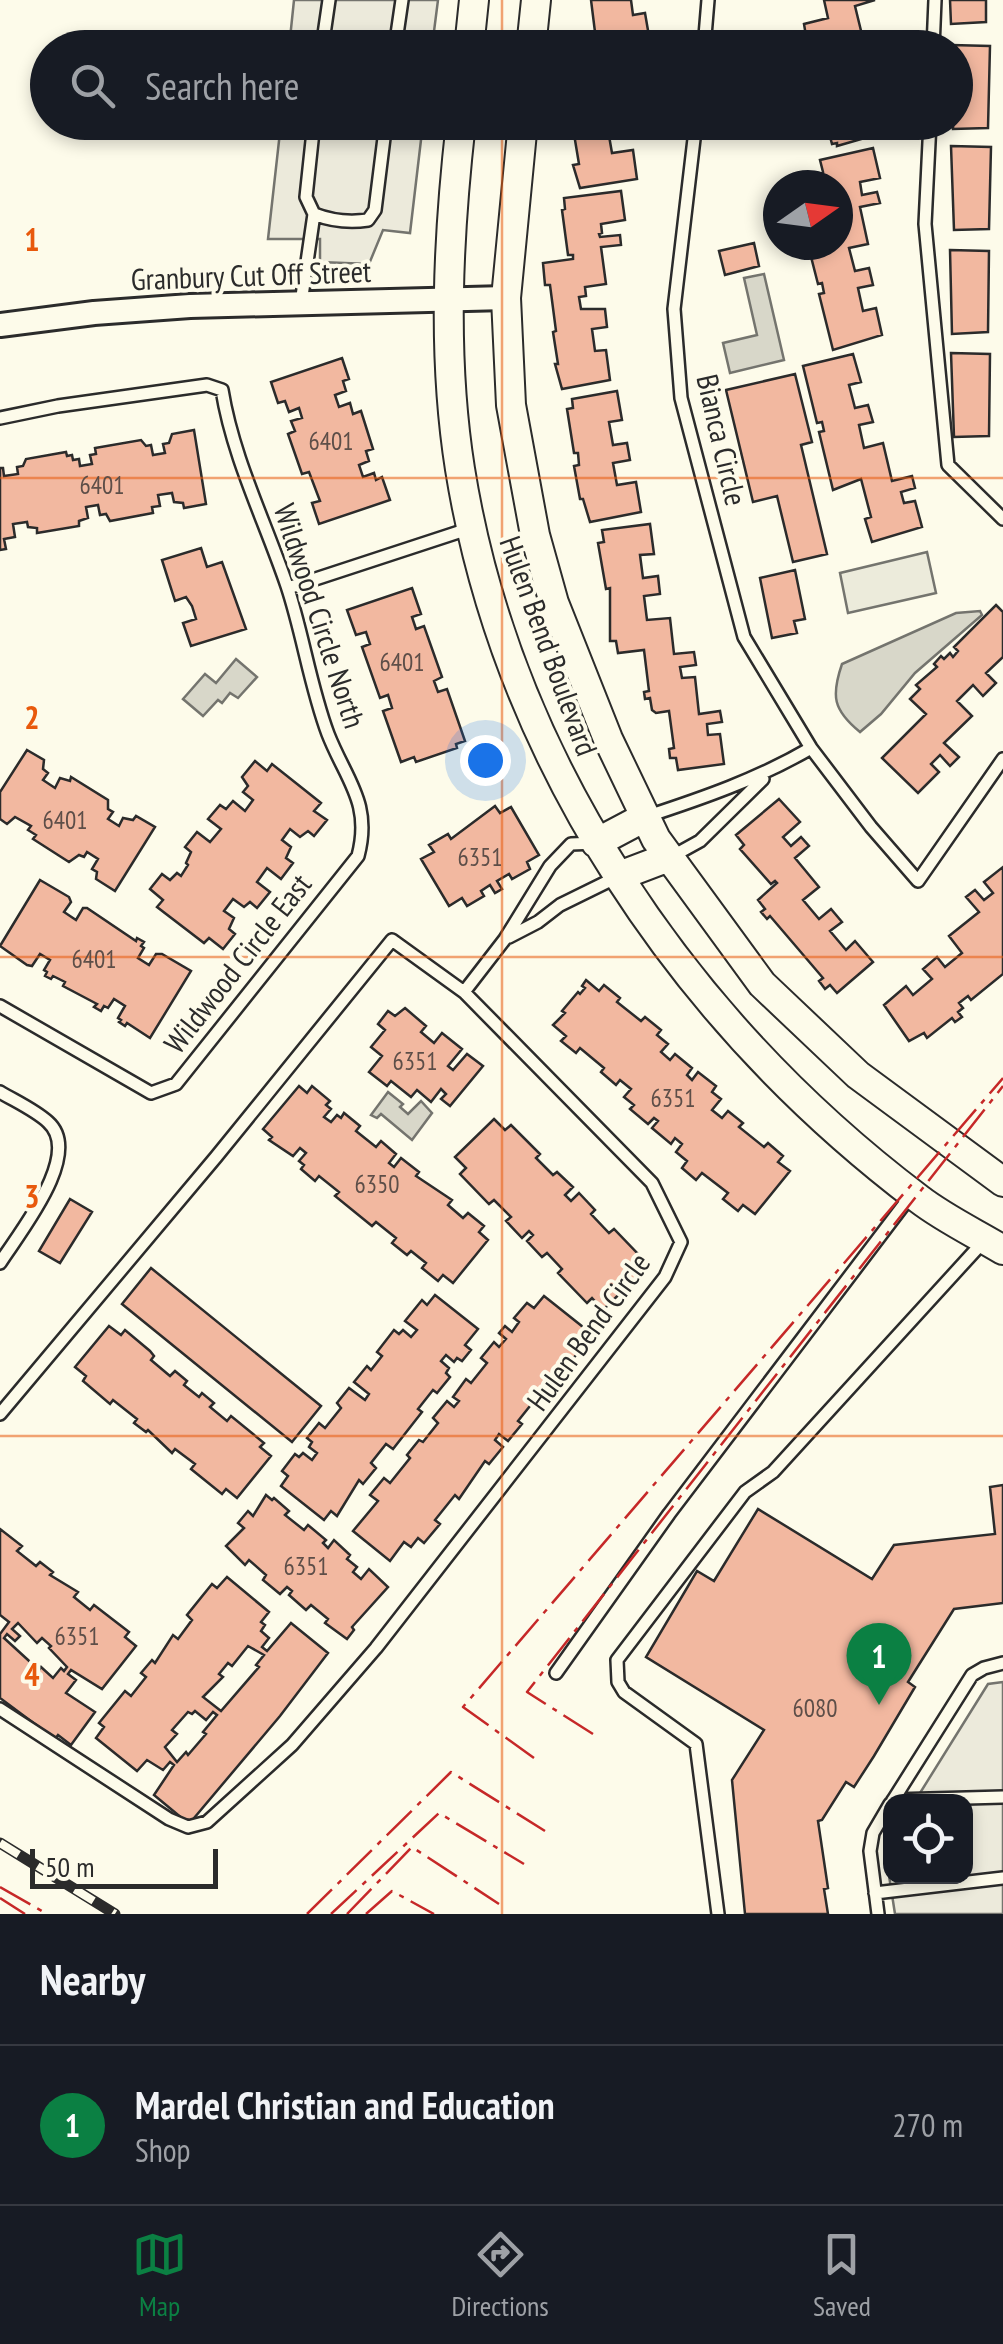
<!DOCTYPE html>
<style>
:root{--surface:#171b24;--page:#20242c;--text:#f1f3f6;--muted:#9ea1a6;--line:#363941;--accent:#0b8043}
body{margin:0;font-family:"PT Sans Narrow",sans-serif;background:var(--page);color:var(--text)}
.controls{position:absolute;right:30px;bottom:30px;display:grid;overflow:hidden;border-radius:20px;box-shadow:0 5px 15px #0003}
.controls button{width:90px;height:90px;display:grid;place-items:center;padding:0;border:0;border-bottom:2px solid var(--line);background:var(--surface);color:var(--text);font:50px sans-serif}
.compass{position:absolute;left:763px;top:170px;width:90px;height:90px;border-radius:50%;background:var(--surface);box-shadow:0 5px 15px #0003;rotate:76deg}
.scale{position:absolute;left:30px;bottom:25px;width:188px;box-sizing:border-box;padding-left:10px;border:5px solid #2b2b2b;border-top:0;font-size:28px;line-height:35px;white-space:nowrap;color:#2b2b2b;-webkit-text-stroke:8px #fdfbea;paint-order:stroke}
.you{position:absolute;left:485px;top:760px;width:35px;height:35px;margin:-25px;border:8px solid #fff;border-radius:50%;background:#1a73e8;box-shadow:0 0 0 15px #1a73e833}
.badge{display:grid;place-items:center;width:65px;height:65px;border-radius:50%;background:var(--accent);color:#fff;font-size:32px;font-weight:700}
.pin{position:absolute;translate:-50% -82px;filter:drop-shadow(0 2px 5px #0008)}
.pin::after{content:'';position:absolute;top:52px;width:35px;height:30px;background:inherit;clip-path:polygon(0 0,100% 0,50% 100%)}
.list{margin:0;padding:0;list-style:none}
h2{display:flex;justify-content:space-between;align-items:center;height:130px;margin:0;padding:0 40px;font-size:42px}
h2 small{font-size:32px;font-weight:400;color:var(--muted)}
.list li{display:grid;grid-template-columns:65px 1fr auto;gap:30px;align-items:center;box-sizing:border-box;height:160px;padding:0 40px;border-top:2px solid var(--line)}
.list b{display:block;font-size:38px;white-space:nowrap}
.list p{margin:0;font-size:32px;white-space:nowrap;color:var(--muted)}
.list em{font-size:32px;font-style:normal;color:var(--muted)}
.icon{flex:none;width:55px;height:55px;fill:none;stroke:currentColor;stroke-width:2;stroke-linecap:round;stroke-linejoin:round}
.map{position:relative;flex:none;width:1003px;height:1914px;overflow:hidden}
.search{position:absolute;background:var(--surface);box-shadow:0 5px 15px #0003;left:30px;right:30px;top:30px;height:110px;display:flex;align-items:center;gap:25px;box-sizing:border-box;padding:0 35px;border-radius:55px;color:var(--muted);font-size:38px}
.sheet{height:290px;background:var(--surface)}
nav{display:flex;justify-content:space-around;align-items:center;box-sizing:border-box;height:140px;border-top:2px solid var(--line);background:var(--surface);font-size:28px;color:var(--muted)}
nav a{display:grid;justify-items:center;gap:5px}
nav .on{color:var(--accent)}
.map>svg:first-child{display:block}
.green{fill:#ecebdb;stroke:#74746e;stroke-width:2.5}
.parking{fill:#eceadb;stroke:#74746e;stroke-width:2.5}
.water{fill:#d8d7c9;stroke:#74746e;stroke-width:2.5}
.building{fill:#f2b8a0;stroke:#2b2b2b;stroke-width:2.5;fill-rule:evenodd}
.lines{fill:none;stroke-linecap:round;stroke-linejoin:round}
.service-casing{stroke:#2b2b2b;stroke-width:16}
.minor-casing{stroke:#2b2b2b;stroke-width:28}
.tertiary-casing{stroke:#2b2b2b;stroke-width:32}
.service{stroke:#fdfbea;stroke-width:11}
.minor{stroke:#fdfbea;stroke-width:22}
.tertiary{stroke:#fdfbea;stroke-width:28}
.rail-casing{stroke:#2b2b2b;stroke-width:11}
.rail{stroke:#fdfbea;stroke-width:8;stroke-dasharray:22;stroke-linecap:butt}
.power{stroke:#c62828;stroke-width:2.5;stroke-dasharray:35 8 5 8;stroke-linecap:butt}
.grid{fill:none;stroke:#e8590c;stroke-width:2.5;stroke-opacity:0.55}
.labels{text-anchor:middle;stroke-width:8;stroke-linejoin:round;paint-order:stroke}
.number-label{font-size:25px;fill:#5d4e48}
.street-label{font-size:30px;fill:#2b2b2b;stroke:#fdfbea}
.grid-label{font-size:32px;text-anchor:middle;font-weight:bold;fill:#e8590c;stroke:#fdfbea;stroke-width:8;stroke-linejoin:round;paint-order:stroke}
</style>
<div class="map">
<svg width="1003" height="1914" viewBox="0 0 1003 1914">
<rect width="100%" height="100%" fill="#fdfbea"/>
<path class="green" d="M927 552 936 593 848 613 840 573Z"/>
<path class="parking" d="M294 0H438L432 47 289 48Z
M281 123H423L410 233 383 230 369 264 320 262V239H268Z
M1003 1682V1914H895L885 1850 890 1841V1876H966V1802L915 1801 988 1684Z"/>
<path class="water" d="M764 274 784 360 730 373 723 343 757 335 744 278Z
M980 611 982 615 915 673 881 714 860 732C833 710 831 696 842 664L956 613Z
M236 659 257 677 238 698 230 693 222 703 218 700 203 716 183 699 205 674 216 683Z
M388 1092 403 1104 400 1107 408 1114 421 1101 432 1113 412 1140 381 1114 377 1118 371 1115Z"/>
<path class="building" d="M591 0H631L633 15 645 13 650 42 597 48Z
M824 0H875L855 6 864 43 846 48 803 46 801 37 806 36 804 24 828 18Z
M950 0H986V22L951 24Z
M951 45 990 46 988 128 953 129 956 48Z
M572 122H623L624 128 608 130 612 153 633 150 637 179 580 188 573 165 579 164Z
M822 122H876L879 134 837 146V143L832 144 829 133 824 134Z
M951 146 991 147 989 229 954 230Z
M873 148 880 178 860 182 862 195 877 192 880 203 860 207 868 244 849 248 855 271 869 268 873 285 858 288 863 311 876 308 882 335 833 350 819 294 824 293 822 283 818 284 808 245H838V185L820 183 818 174 823 172 820 160Z
M621 191 625 220 601 224 602 233 599 234 600 237 620 235 621 245 601 247 606 284 585 287 586 296 579 297 581 309H605L607 327 592 329 595 351 606 350 610 380 562 389 555 364H558L553 332 556 331 550 285H545L543 263 573 259V255H568L562 210 565 209 564 198Z
M754 243 759 266 725 275 719 251Z
M950 250 989 251 988 332 952 334Z
M951 353 990 354 989 436 954 437Z
M853 354 861 382 849 385 855 408 868 405 873 422 859 425 864 448 883 443 892 481 912 476 915 488 901 492 904 503 915 501 922 527 872 542 865 519 871 517 861 479 833 490 819 432 824 431 822 422 817 423 803 366Z
M342 358 349 379 343 381 346 391 335 395 339 407 350 403 353 414 361 411 373 449 366 451 369 461 359 465 363 477 374 473 376 480 382 477 390 500 319 524 312 503 320 501 309 472 302 474 288 434 295 431 291 421 302 418 299 408 289 412 285 401 278 403 271 382Z
M795 374 812 442 801 445 827 554 793 562 777 496 753 502 726 390Z
M617 391 622 420 609 422 613 445 627 443 630 460 613 463 617 485 636 482 641 512 590 522 583 499H580L574 466 579 465 578 453H574L567 409 573 408 572 399Z
M194 430 206 504 184 508 183 503 174 502 172 493 158 495 160 506 152 507 153 513 110 521 106 514 100 515 98 505 86 507 88 518 79 521V526L37 533V528L28 527 27 522 13 524 15 537 4 539 6 549 0 550V468H3L4 476 18 474 17 467 23 466 26 459 66 452 67 456 72 455 73 460 79 459 80 466 92 464 90 455 96 454 95 448 141 440 146 446 151 445 153 455 165 453 163 444 169 443 172 434Z
M650 524 654 554 640 555 643 578 658 576 660 594 644 596 647 620 670 618 674 654 694 652 696 665 680 667 682 678 695 677 699 714 720 711 722 722 707 724 708 735 720 734 724 764 678 770 676 758H670L669 749 674 748 669 711 656 713 652 710 650 698 645 699 644 692 649 691 644 650 618 653 616 641H610V588L606 589 598 543 604 542 602 530Z
M201 548 207 567 222 562 246 629 191 646 183 623 196 619 192 606 186 597 175 601 162 560Z
M795 570 805 619 794 621 797 633 772 638 760 578Z
M412 588 421 614 412 617 416 629 424 626 442 677 434 681 438 692 447 689 465 741 456 744 457 748 416 762 414 757 401 762 383 711 392 708 388 695 380 698 362 647 370 644 366 632 356 635 347 610Z
M996 605 1003 612V657L986 673 996 683 983 696 973 685 957 701 972 716 944 743 959 757 950 766 940 755 931 764 939 772 918 793 882 758 926 714 910 699 920 689 916 685 937 667 934 664 941 656 944 659 950 653 953 657 958 651 954 647Z
M27 750 44 760 43 769 48 773 43 780 55 788 60 778 70 781 71 777 108 800V809L113 812 108 819 119 826 123 818 133 820 136 816 155 827 115 891 96 879 97 872 92 869 98 859 87 852 84 857 79 855 69 862 33 839 36 835 28 830 31 826 15 817 7 824 0 819V792Z
M255 761 267 771 272 764 321 803 314 811 327 820 314 836 308 831 300 837 290 829 282 840 291 847 286 858 293 863 281 879 267 868 257 882 270 892 257 908 250 902 244 907 233 899 224 911 234 918 229 929 235 934 223 949 209 938 204 943 157 907 163 900 150 889 162 874 170 880 177 873 181 876 188 865 186 863 191 852 185 847 197 832 210 842 221 829 208 819 220 805 226 809 233 801 245 811 253 800 243 792 248 786 242 777Z
M779 799 800 822 783 837 791 846 801 837 809 846 795 858 819 887 803 900 819 919 831 909 842 922 830 931 846 950 855 941 873 962 837 993 830 985 825 989 819 981 823 978 770 916 767 919 761 912 765 909 758 900 777 883 775 881 771 884 740 849 744 845 736 835Z
M495 806 500 813 511 807 539 855 527 862 530 869 512 879 509 874 497 881 502 889 495 893 490 885 481 891 484 896 467 906 462 898 449 906 421 859 434 852 429 845 448 834 451 839Z
M1003 867V974L971 1000 968 996 959 1003 963 1008 958 1012 962 1017 955 1022 952 1018 927 1038 924 1033 909 1041 884 1005 906 986 913 995 932 979 923 969 937 957 945 967 962 953 949 936 979 912 966 897 975 890 984 900 993 893 984 882Z
M40 880 69 897 71 902 64 912 76 920 83 908H87L136 941 137 938 144 942 141 946 144 948 138 958 149 965 156 954H162L191 971 150 1038 127 1023 125 1026 119 1022 121 1020 118 1018 125 1006 114 999 108 1008 104 1006 101 1011 94 1007 97 1004 63 986 65 982 53 976 51 979 45 976 47 972 44 970 50 960 40 954 32 966 27 965 0 946Z
M586 980 599 991 604 985 620 998 617 1002 641 1021 645 1017 661 1030 657 1035 668 1044 661 1052 670 1060 675 1054 692 1068 687 1075 692 1080 698 1072 716 1086 712 1092 721 1099 712 1110 722 1118 728 1111 743 1123 739 1127 764 1147 768 1143 783 1156 778 1162 790 1171 755 1214 743 1205 738 1211 723 1199 728 1193 702 1173 696 1180 682 1168 687 1161 676 1152 682 1144 675 1138 671 1144 652 1128 658 1121 654 1118 648 1124 630 1109 634 1105 624 1097 631 1089 620 1080 616 1085 601 1072 604 1068 580 1048 576 1053 561 1041 566 1036 553 1025 565 1013 562 1011 578 992 580 994 585 988 582 986Z
M405 1008 426 1026 421 1032 434 1043 442 1033 462 1049 448 1066 453 1070 467 1054 483 1066 450 1106 441 1099 446 1094 441 1089 431 1102 417 1090 411 1097 391 1081 387 1086 369 1072 382 1056 371 1047 385 1030 378 1024 388 1011 395 1016Z
M299 1086 307 1093 312 1086 330 1101 326 1105 331 1109 324 1117 331 1122 337 1115 341 1118 344 1113 360 1126 356 1131 376 1147 381 1141 396 1154 389 1163 394 1167 401 1158 419 1172 416 1176 452 1200 448 1205 463 1218 468 1213 484 1226 479 1232 488 1240 453 1283 443 1275 438 1281 422 1268 426 1263 411 1251 407 1255 392 1243 396 1238 376 1222 372 1226 335 1196 339 1192 319 1176 315 1181 301 1169 304 1165 299 1161 306 1153 300 1148 293 1156 269 1140 272 1137 263 1129Z
M494 1119 505 1130 511 1125 540 1154 536 1158 553 1175 557 1172 573 1187 565 1195 571 1201 579 1193 595 1210 591 1214 609 1233 614 1229 639 1255 633 1261 643 1271 603 1310 592 1298 587 1303 558 1273 562 1269 547 1253 542 1257 527 1241 533 1235 529 1231 522 1238 506 1221 511 1217 494 1200 489 1204 460 1174 466 1168 455 1157Z
M70 1199 92 1212 60 1263 39 1251Z
M151 1268 321 1406 292 1442 122 1304Z
M435 1295 478 1329 465 1345 471 1350 462 1361 457 1358 454 1362 446 1355 441 1361 449 1368 446 1373 450 1377 437 1393 433 1390 418 1409 422 1412 393 1449 386 1444 371 1463 376 1468 363 1484 359 1480 337 1516 331 1511 324 1520 281 1486 288 1476 282 1471 295 1454 299 1457 303 1453 312 1460 317 1453 309 1447 312 1442 307 1438 319 1423 325 1428 341 1408 337 1403 349 1388 365 1400 369 1394 354 1382 367 1366 371 1370 382 1356 377 1352 394 1330 399 1334 403 1330 411 1337 417 1330 405 1321 422 1300 427 1305Z
M544 1296 588 1331 578 1343 583 1347 570 1362 566 1359 545 1385 550 1388 537 1403 534 1401 518 1421 522 1424 508 1441 499 1434 495 1440 503 1447 489 1464 485 1461 459 1499 455 1495 435 1520 440 1524 424 1543 418 1538 411 1547 404 1542 390 1561 353 1531 378 1501 370 1495 384 1478 390 1483 410 1458 407 1455 419 1440 423 1442 438 1423 433 1418 447 1401 454 1407 459 1401 453 1397 466 1379 471 1383 487 1363 481 1358 494 1342 499 1347 506 1339 499 1333 505 1326 512 1332 519 1322 514 1318 527 1303 534 1308Z
M109 1326 121 1335 125 1330 150 1351 154 1356 151 1360 170 1376 175 1371 187 1381 184 1385 199 1397 202 1393 214 1403 210 1407 227 1421 231 1416 264 1443 260 1447 271 1456 237 1498 226 1489 222 1494 191 1469 195 1464 175 1449 172 1453 148 1430 146 1432 134 1423 137 1419 113 1400 110 1404 83 1381 86 1376 75 1367Z
M1003 1485V1603L954 1609 908 1682 915 1687 874 1756 854 1787 846 1782 822 1820 818 1821 828 1888 824 1889 828 1914H745L732 1780 764 1730 646 1657 697 1571 714 1581 758 1509 872 1579 894 1545 995 1534 990 1487Z
M266 1495 272 1500 274 1498 289 1511 285 1515 304 1530 308 1525 326 1540 323 1543 328 1548 334 1540 350 1555 347 1559 357 1567 353 1572 361 1579 369 1569 388 1587 352 1627 354 1630 347 1639 325 1623 328 1619 311 1605 306 1610 289 1595 292 1591 287 1587 280 1594 263 1580 266 1575 249 1560 245 1565 226 1546 244 1528 238 1523 248 1511 253 1516Z
M0 1529 22 1546 17 1551 36 1566 40 1562 53 1572 50 1575 78 1592 74 1597 90 1610 94 1605 129 1632 125 1637 136 1646 102 1689 71 1670 68 1674 76 1680 66 1693 95 1712 71 1745 58 1735 55 1739 0 1698V1634L9 1622 0 1615ZM18 1623 37 1643 42 1638 51 1646 49 1648 67 1667 64 1671 61 1668 53 1678 41 1667 39 1670 4 1638 7 1634 15 1641 20 1636 12 1629Z
M227 1577 269 1612 261 1622 265 1625 261 1631 269 1638 262 1647 267 1651 291 1623 328 1653 280 1716 189 1824 154 1795 174 1765 170 1762 163 1770 147 1760 137 1771 96 1738 104 1727 99 1723 125 1691 131 1696 146 1677 141 1673 152 1660 155 1663 173 1635 178 1639 192 1620 187 1615 212 1584 217 1588ZM248 1646 264 1655 256 1665 259 1667 221 1711 203 1697 223 1677 219 1674 228 1663 232 1666ZM195 1711 206 1720 213 1712 217 1715 203 1732 206 1734 188 1755 186 1752 177 1762 165 1747 177 1734 172 1730 188 1712 192 1714Z"/>
<g class="lines">
<defs>
<path id="service" d="M322 48 329 0
M395 48 402 0
M704 48 708 0
M933 48 935 0
M314 122 306 197 314 214C332 221 348 223 368 220L375 210 386 122
M696 122 674 309 681 398 744 637 811 748 871 827 918 881 1003 759
M930 122 925 224 948 465 1003 519
M301 303 314 214
M0 418 58 406 207 385 222 390C233 458 265 521 287 586 303 634 310 686 328 734 346 780 372 803 358 856L176 1084 151 1093 0 1006
M288 588 471 528
M645 817C703 798 758 779 811 748
M671 857 700 841 763 779
M509 937 538 922 560 905 619 876
M464 992 505 939 550 866 571 844 596 843
M0 1092C15 1101 35 1110 48 1122 84 1154 19 1233 0 1263
M0 1414 216 1157 392 940 464 992 652 1183 681 1242 665 1277 376 1648 292 1745 207 1822 188 1827 169 1819 0 1709
M556 1673 669 1514 912 1194
M893 1800 1003 1797
M892 1802 972 1675 984 1668 1003 1663
M875 1893 1003 1878
M718 1914 696 1744 624 1692 618 1682 617 1660 745 1492 773 1472 983 1242
M878 1914 870 1851 873 1833 890 1804"/>
<path id="minor" d="M0 325 94 313 190 306 506 298"/>
<path id="tertiary" d="M469 48 474 0
M531 48 536 0
M461 122C448 237 442 355 460 469 507 762 685 1022 919 1199 945 1219 975 1233 1003 1250
M523 122 506 298 511 405 535 535 554 603 608 739 656 839 762 984 858 1075 1003 1182
M596 843 645 817
M619 876 669 857"/>
</defs>
<use href="#service" class="service-casing"/>
<use href="#minor" class="minor-casing"/>
<use href="#tertiary" class="tertiary-casing"/>
<use href="#service" class="service"/>
<use href="#minor" class="minor"/>
<use href="#tertiary" class="tertiary"/>
<defs>
<path id="rail" d="M0 1843 115 1914"/>
</defs>
<use href="#rail" class="rail-casing"/>
<use href="#rail" class="rail"/>
<path class="power" d="M593 1734 527 1692 1003 1086
M534 1758 463 1707 1003 1078
M0 1887 47 1914
M0 1898 25 1914
M307 1914 451 1772 545 1831
M331 1914 439 1813 524 1864
M347 1914 412 1847 499 1904
M366 1914 392 1891 434 1914"/>
</g>
<path class="grid" d="M502 0V48M502 122V1914M0 478H1003M0 957H1003M0 1436H1003"/>
<g class="labels">
<g class="number-label">
<text x="331" y="450">6401</text>
<text x="102" y="494">6401</text>
<text x="402" y="671">6401</text>
<text x="65" y="829">6401</text>
<text x="480" y="866">6351</text>
<text x="94" y="968">6401</text>
<text x="415" y="1070">6351</text>
<text x="673" y="1107">6351</text>
<text x="377" y="1193">6350</text>
<text x="306" y="1575">6351</text>
<text x="77" y="1645">6351</text>
<text x="815" y="1717">6080</text>
</g>
<g class="street-label">
<text transform="translate(251 276) rotate(-2)" y="10">Granbury Cut Off Street</text>
<text transform="translate(721 440) rotate(77)" y="10">Bianca Circle</text>
<text transform="translate(319 616) rotate(72)" y="10">Wildwood Circle North</text>
<text transform="translate(548 646) rotate(70)" y="10">Hulen Bend Boulevard</text>
<text transform="translate(238 964) rotate(-52)" y="10">Wildwood Circle East</text>
<text transform="translate(589 1332) rotate(-54)" y="10">Hulen Bend Circle</text>
</g>
</g>
<g class="grid-label">
<text x="32" y="251">1</text>
<text x="32" y="729">2</text>
<text x="32" y="1208">3</text>
<text x="32" y="1686">4</text>
</g>
</svg>
<div class="controls">
<button><svg class="icon" aria-label="locate" viewBox="0 0 24 24"><circle cx="12" cy="12" r="6"/><path d="M12 2v4M12 18v4M2 12h4M18 12h4"/></svg></button>
</div>
<svg class="compass" viewBox="-18 -18 36 36"><path d="M0-13l5 13h-10z" fill="#e53935"/><path d="M0 13l5-13h-10z" fill="#9ea1a6"/></svg>
<div class="scale">50 m</div>
<div class="you"></div>
<div class="pin badge" style="left:879px;top:1705px">1</div>
<div class="search"><svg class="icon" aria-label="search" viewBox="0 0 24 24"><circle cx="10" cy="10" r="6"/><path d="M15 15l6 6"/></svg>Search here</div>
</div>
<section class="sheet">
<h2>Nearby<small></small></h2>
<ul class="list">
<li><span class="badge">1</span><div><b>Mardel Christian and Education</b><p>Shop</p></div><em>270 m</em></li>
</ul>
</section>
<nav>
<a class="on"><svg class="icon" aria-label="map" viewBox="0 0 24 24"><path d="M3 6l6-2 6 2 6-2v14l-6 2-6-2-6 2zM9 4v14M15 6v14"/></svg>Map</a>
<a><svg class="icon" aria-label="directions" viewBox="0 0 24 24"><path d="M12 3l9 9-9 9-9-9zM9 14v-3h6M13 9l2 2-2 2"/></svg>Directions</a>
<a><svg class="icon" aria-label="saved" viewBox="0 0 24 24"><path d="M7 4h10v16l-5-4-5 4z"/></svg>Saved</a>
</nav>
